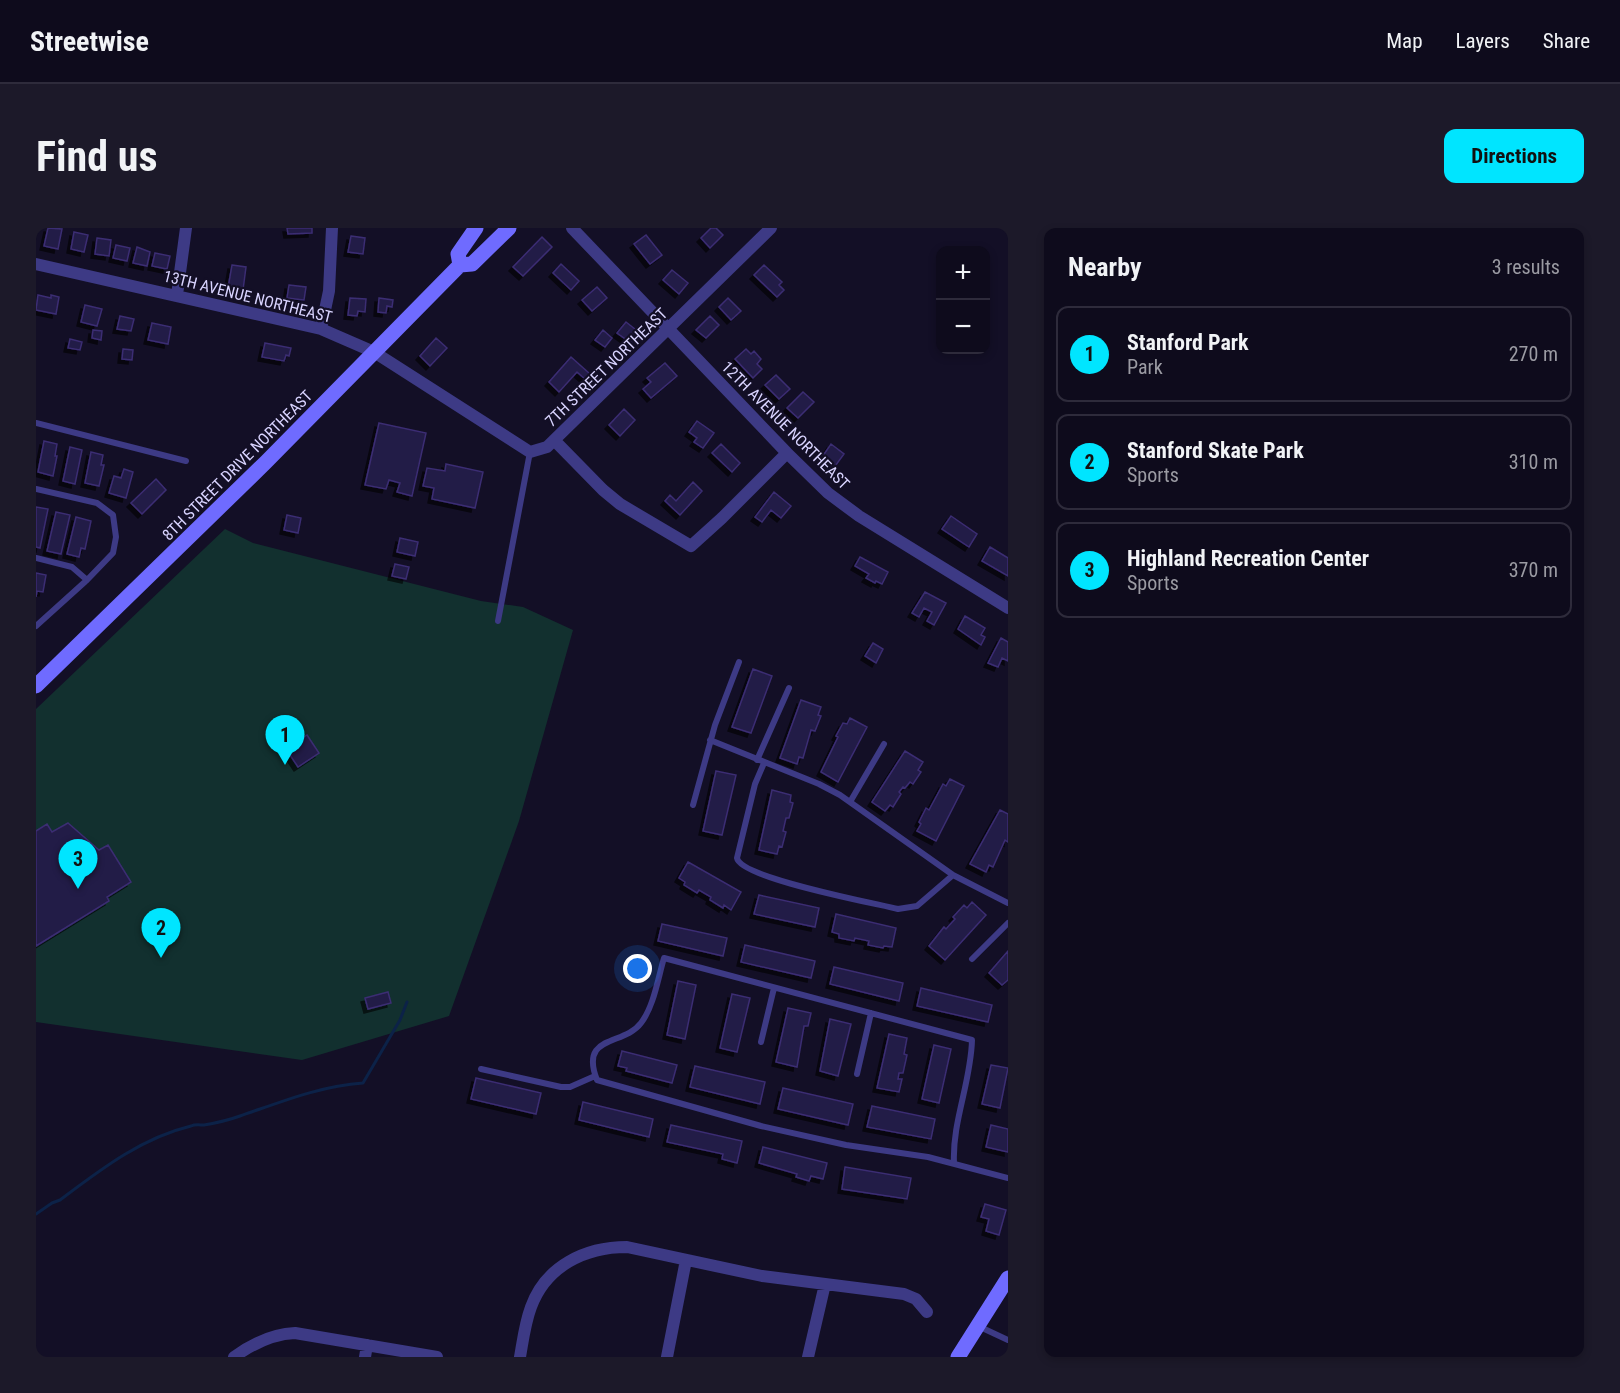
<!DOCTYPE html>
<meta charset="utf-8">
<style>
:root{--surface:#0e0b1c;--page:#1c1929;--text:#f1f3f6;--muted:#9b9ba3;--line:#2e2b3b;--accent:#00e5ff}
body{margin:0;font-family:"Roboto Condensed",sans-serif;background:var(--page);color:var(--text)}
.controls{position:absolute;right:18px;top:18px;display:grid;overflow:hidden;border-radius:12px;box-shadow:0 3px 9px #0003}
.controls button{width:54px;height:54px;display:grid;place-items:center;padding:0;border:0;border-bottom:2px solid var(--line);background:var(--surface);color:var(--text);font:30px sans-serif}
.you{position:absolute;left:602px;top:741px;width:21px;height:21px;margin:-15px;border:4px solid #fff;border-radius:50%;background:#1a73e8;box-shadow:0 0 0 9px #1a73e833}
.badge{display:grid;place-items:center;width:39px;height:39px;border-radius:50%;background:var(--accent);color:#111;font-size:20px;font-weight:700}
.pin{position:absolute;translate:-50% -50px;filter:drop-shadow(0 2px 3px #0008)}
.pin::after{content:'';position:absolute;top:32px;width:21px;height:18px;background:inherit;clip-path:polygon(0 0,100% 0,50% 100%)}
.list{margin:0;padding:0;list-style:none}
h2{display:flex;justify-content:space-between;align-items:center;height:78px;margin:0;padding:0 24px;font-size:26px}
h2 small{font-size:20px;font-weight:400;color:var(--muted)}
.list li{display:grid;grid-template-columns:39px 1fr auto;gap:18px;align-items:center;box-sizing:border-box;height:96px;margin:0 12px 12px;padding:0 12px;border:2px solid var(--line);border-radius:12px}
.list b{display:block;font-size:22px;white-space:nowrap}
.list p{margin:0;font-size:20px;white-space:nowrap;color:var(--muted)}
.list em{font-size:20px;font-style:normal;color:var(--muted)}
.map{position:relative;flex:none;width:972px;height:1129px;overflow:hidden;border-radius:12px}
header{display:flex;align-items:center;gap:36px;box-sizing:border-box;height:84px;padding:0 30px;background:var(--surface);border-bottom:2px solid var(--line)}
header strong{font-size:28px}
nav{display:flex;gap:33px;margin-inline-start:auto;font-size:21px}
.intro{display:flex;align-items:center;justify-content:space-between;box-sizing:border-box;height:144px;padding:0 36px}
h1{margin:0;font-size:42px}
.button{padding:15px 27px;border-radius:12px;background:var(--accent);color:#111;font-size:21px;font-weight:700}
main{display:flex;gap:36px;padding:0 36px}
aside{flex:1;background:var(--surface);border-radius:12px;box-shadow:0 3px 9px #0003}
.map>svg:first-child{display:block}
.green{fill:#12302f}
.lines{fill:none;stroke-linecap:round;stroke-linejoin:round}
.stream{stroke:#0c2248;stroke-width:3}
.building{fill:#241b47;stroke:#3b2d73;stroke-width:1.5;filter:url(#shadow)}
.lane{stroke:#3d3a85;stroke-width:6}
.street{stroke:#3d3a85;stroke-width:12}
.secondary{stroke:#6f6bff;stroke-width:15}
.labels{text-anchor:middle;stroke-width:4.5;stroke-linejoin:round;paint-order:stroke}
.street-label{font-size:16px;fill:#d9d4ff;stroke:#130f26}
</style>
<header>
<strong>Streetwise</strong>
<nav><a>Map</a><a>Layers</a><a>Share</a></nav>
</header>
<div class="intro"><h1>Find us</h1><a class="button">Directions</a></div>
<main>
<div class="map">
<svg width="972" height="1129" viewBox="0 0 972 1129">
<defs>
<filter id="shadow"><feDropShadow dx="-4" dy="4" stdDeviation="0" flood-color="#0009"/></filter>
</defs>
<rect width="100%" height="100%" fill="#130f26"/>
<path class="green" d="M189 301 217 315 445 373 487 379 537 402 483 593 413 788 266 832 0 794V481Z"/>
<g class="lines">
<path class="stream" d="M0 986 16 975 24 972C64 942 105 910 155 898 159 896 164 897 168 897 180 895 193 892 204 888 245 874 284 858 327 855L364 792 371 774"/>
</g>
<path class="building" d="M12 0 26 1 22 21 8 18Z
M251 0H276V5L252 6Z
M675 0H680L687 7 674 20 665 10Z
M38 4 52 7 48 24 35 21Z
M610 7 626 27 614 36 598 16Z
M315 8 329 10 327 26 312 24Z
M506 9 516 19 487 48 477 39Z
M61 10 75 12 73 28 59 26Z
M80 17 94 20 91 33 77 30Z
M101 19 114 24 111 38 97 35Z
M119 25 134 28 131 41 116 38Z
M525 36 543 53 535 62 517 45Z
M196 37 210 39 207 62 192 60Z
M728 37 746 54 743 57 748 62 741 69 718 47Z
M636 42 652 55 643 66 627 52Z
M253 57 270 59 268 72 251 70Z
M561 59 571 70 556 83 546 72Z
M2 67 15 70V67L23 69 20 86 0 82Z
M314 70 330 71 329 84 322 83 321 88 312 87Z
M343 70 357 72 356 79 351 78 350 85 342 84Z
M692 70 705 83 695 92 683 79Z
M49 77 66 81 61 98 45 94Z
M84 88 98 91 95 103 81 101Z
M674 88 683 97 670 110 660 102Z
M590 94 604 105 595 115 581 105Z
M116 95 135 99 132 116 112 112Z
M57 102 66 103 65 112 56 110Z
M567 102 576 110 569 119 559 112Z
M400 110 411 120 394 138 384 128Z
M34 111 46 114 44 122 32 120Z
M229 115 255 120 253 128 250 127 248 133 226 129Z
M87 121 97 122 96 132 86 131Z
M710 121 715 126 718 123 725 131 721 136 726 141 717 150 699 131Z
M535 129 554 146 549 151 541 144 523 164 513 154Z
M629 135 641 148 615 170 607 161 615 154 611 150Z
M740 147 754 161 743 171 729 157Z
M767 164 778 174 762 190 751 180Z
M588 181 599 192 584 208 573 197Z
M661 193 678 205 667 220 658 214 661 210 653 204Z
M343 195 390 205 376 268 361 264 364 255 353 252 350 261 329 257Z
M8 213 21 216 19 228H21L17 248 2 244Z
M685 216 704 235 696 244 676 225Z
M795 216 808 226 797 241 784 232Z
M34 219 46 222 39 256 27 253Z
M55 224 67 227 65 237H68L63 258 49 255Z
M410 236 447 244 439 280 396 271 398 260 387 258 391 240 409 243Z
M88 241 97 244 90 270 73 265 78 248 85 250Z
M120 251 130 262 106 286 95 275Z
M657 254 666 263 644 287 629 273 634 267 640 273Z
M738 264 755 278 745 290 735 282 726 294 719 289Z
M0 279 12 281 4 320 0 319Z
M20 284 34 287 25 326 11 323Z
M251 287 265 290 262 305 248 302Z
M915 288 941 306 933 319 906 301Z
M40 289 55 293 49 321 45 320 43 329 31 326Z
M364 310 382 314 379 328 361 324Z
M954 319 972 330V348L946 333Z
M824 329 852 344 846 356 840 353 839 355 830 350 833 346 819 338Z
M359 336 373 339 370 351 356 348Z
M0 345 10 347 7 364 1 363 0 369Z
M889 364 910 375 898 397 891 393 896 384 888 380 883 389 876 385Z
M929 388 949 400 945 407 949 409 945 417 922 401Z
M965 410 972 414V433L966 430 962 439 952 435Z
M837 415 847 421 840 435 829 428Z
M717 441 736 448 715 505 696 499Z
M765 472 785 479 782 487 785 488 779 503 775 502 767 530 763 529 761 536 744 530Z
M814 490 831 499 802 554 785 544 802 509 800 508 807 495 811 496Z
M271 507 283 525 262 539 250 521Z
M869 523 887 534 882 542 885 544 877 556 874 554 869 560 867 559 863 564 865 566 857 579 854 577 849 583 836 574Z
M680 543 700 547 686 607 667 603Z
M914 551 928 558 900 613 881 603 885 596 883 594 890 580 893 582 907 556 910 558Z
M736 562 755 567 754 574 757 575 753 590H750L747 603 750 604 746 619 743 618 741 626 723 622Z
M964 582 972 586V614L969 612 957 639 953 637 950 644 934 636Z
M32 595 63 622 72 617 95 654 71 669 73 673 0 718V603L11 596 16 604Z
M652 634 705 664 695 682 688 677 687 680 674 672 675 669 663 662 661 665 648 657 649 654 643 650Z
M723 667 783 680 779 699 718 686Z
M936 674 950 687 909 732 893 718 908 699 910 701 919 691 917 689 928 677 931 680Z
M800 686 860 700 856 719 848 718 847 720 832 717 833 713 819 710 818 713 803 710V706L796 704Z
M626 696 691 710 687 728 622 713Z
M709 717 779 733 775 750 705 734Z
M972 723V752L966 757 953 745Z
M798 739 867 755 863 773 794 756Z
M642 753 660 757 649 811 631 807Z
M885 760 956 777 952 794 881 778Z
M352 764 355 775 332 781 329 770Z
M696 766 714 770 701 824 684 820Z
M752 780 775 785 772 798H768L761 839 740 834Z
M794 791 815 796 802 848 784 843Z
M853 806 871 810 868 826 871 827 867 845H863L862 851H866L863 864 841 860Z
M898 817 915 821 903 875 886 871Z
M586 823 641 837 636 855 590 843 591 840 582 838Z
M955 837 972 840 964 880 946 876Z
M659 838 729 854 724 876 654 859Z
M440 850 505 865 500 886 435 871Z
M747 860 817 876 812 897 742 881Z
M547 874 617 891 613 909 543 892Z
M836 878 899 891 895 911 831 899Z
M635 897 706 913 701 935 686 931 687 926 631 914Z
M955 897 972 901V924L950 919Z
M727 919 791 935 787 951 775 948 773 953 760 949 761 946 723 935Z
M809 939 875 950 871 971 806 961Z
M949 976 970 982 963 1007 950 1003 953 991 945 989Z"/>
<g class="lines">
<path class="lane" d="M0 195 150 233
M0 261 61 275 77 287 80 309 77 325 51 352 0 398
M0 330 36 339 51 352
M462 393 494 224
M674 512 783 556 804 567 917 647
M721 532 753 460
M728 535 719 556 701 630C704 650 838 675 862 681L881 678 917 647 972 675
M814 574 848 516
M657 577 679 497 703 434
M936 731 972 695
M725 814 738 760
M445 841 525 859H534L559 848
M821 846 835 785
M918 935C916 894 935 854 936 812L628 730C622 750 618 778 605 795 588 818 543 806 561 852L725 898 810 917 892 929 972 950
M942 1098 972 1112"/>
<path class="street" d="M536 0 751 225 792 265 823 288 972 380
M0 36 285 101 338 124 494 224 511 219 735 0
M141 67 150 0
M285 101 293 63 296 0
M518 212 567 262 584 276 655 318 686 290 751 225
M198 1129C216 1116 236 1106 259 1105L401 1129
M329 1129 331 1117
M484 1129C487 1112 489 1095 495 1079 510 1038 549 1019 591 1019L726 1048 868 1066 880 1071 891 1084
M631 1129 650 1032
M772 1129 789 1056"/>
<path class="secondary" d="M424 37 436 36 473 0
M424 37 422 26 440 0
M0 458 230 234 424 37
M922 1129 972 1050"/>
</g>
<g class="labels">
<g class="street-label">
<text transform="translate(212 68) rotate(14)" y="6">13TH AVENUE NORTHEAST</text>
<text transform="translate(570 139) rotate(-44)" y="6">7TH STREET NORTHEAST</text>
<text transform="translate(750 197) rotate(45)" y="6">12TH AVENUE NORTHEAST</text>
<text transform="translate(201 237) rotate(-45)" y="6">8TH STREET DRIVE NORTHEAST</text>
</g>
</g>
</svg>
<div class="controls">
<button>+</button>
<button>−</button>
</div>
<div class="you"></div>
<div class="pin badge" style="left:249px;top:537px">1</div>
<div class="pin badge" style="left:125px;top:730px">2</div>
<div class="pin badge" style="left:42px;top:661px">3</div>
</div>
<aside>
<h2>Nearby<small>3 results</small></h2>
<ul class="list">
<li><span class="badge">1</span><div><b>Stanford Park</b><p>Park</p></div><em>270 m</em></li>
<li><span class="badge">2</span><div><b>Stanford Skate Park</b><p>Sports</p></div><em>310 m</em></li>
<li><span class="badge">3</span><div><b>Highland Recreation Center</b><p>Sports</p></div><em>370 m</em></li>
</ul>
</aside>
</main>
